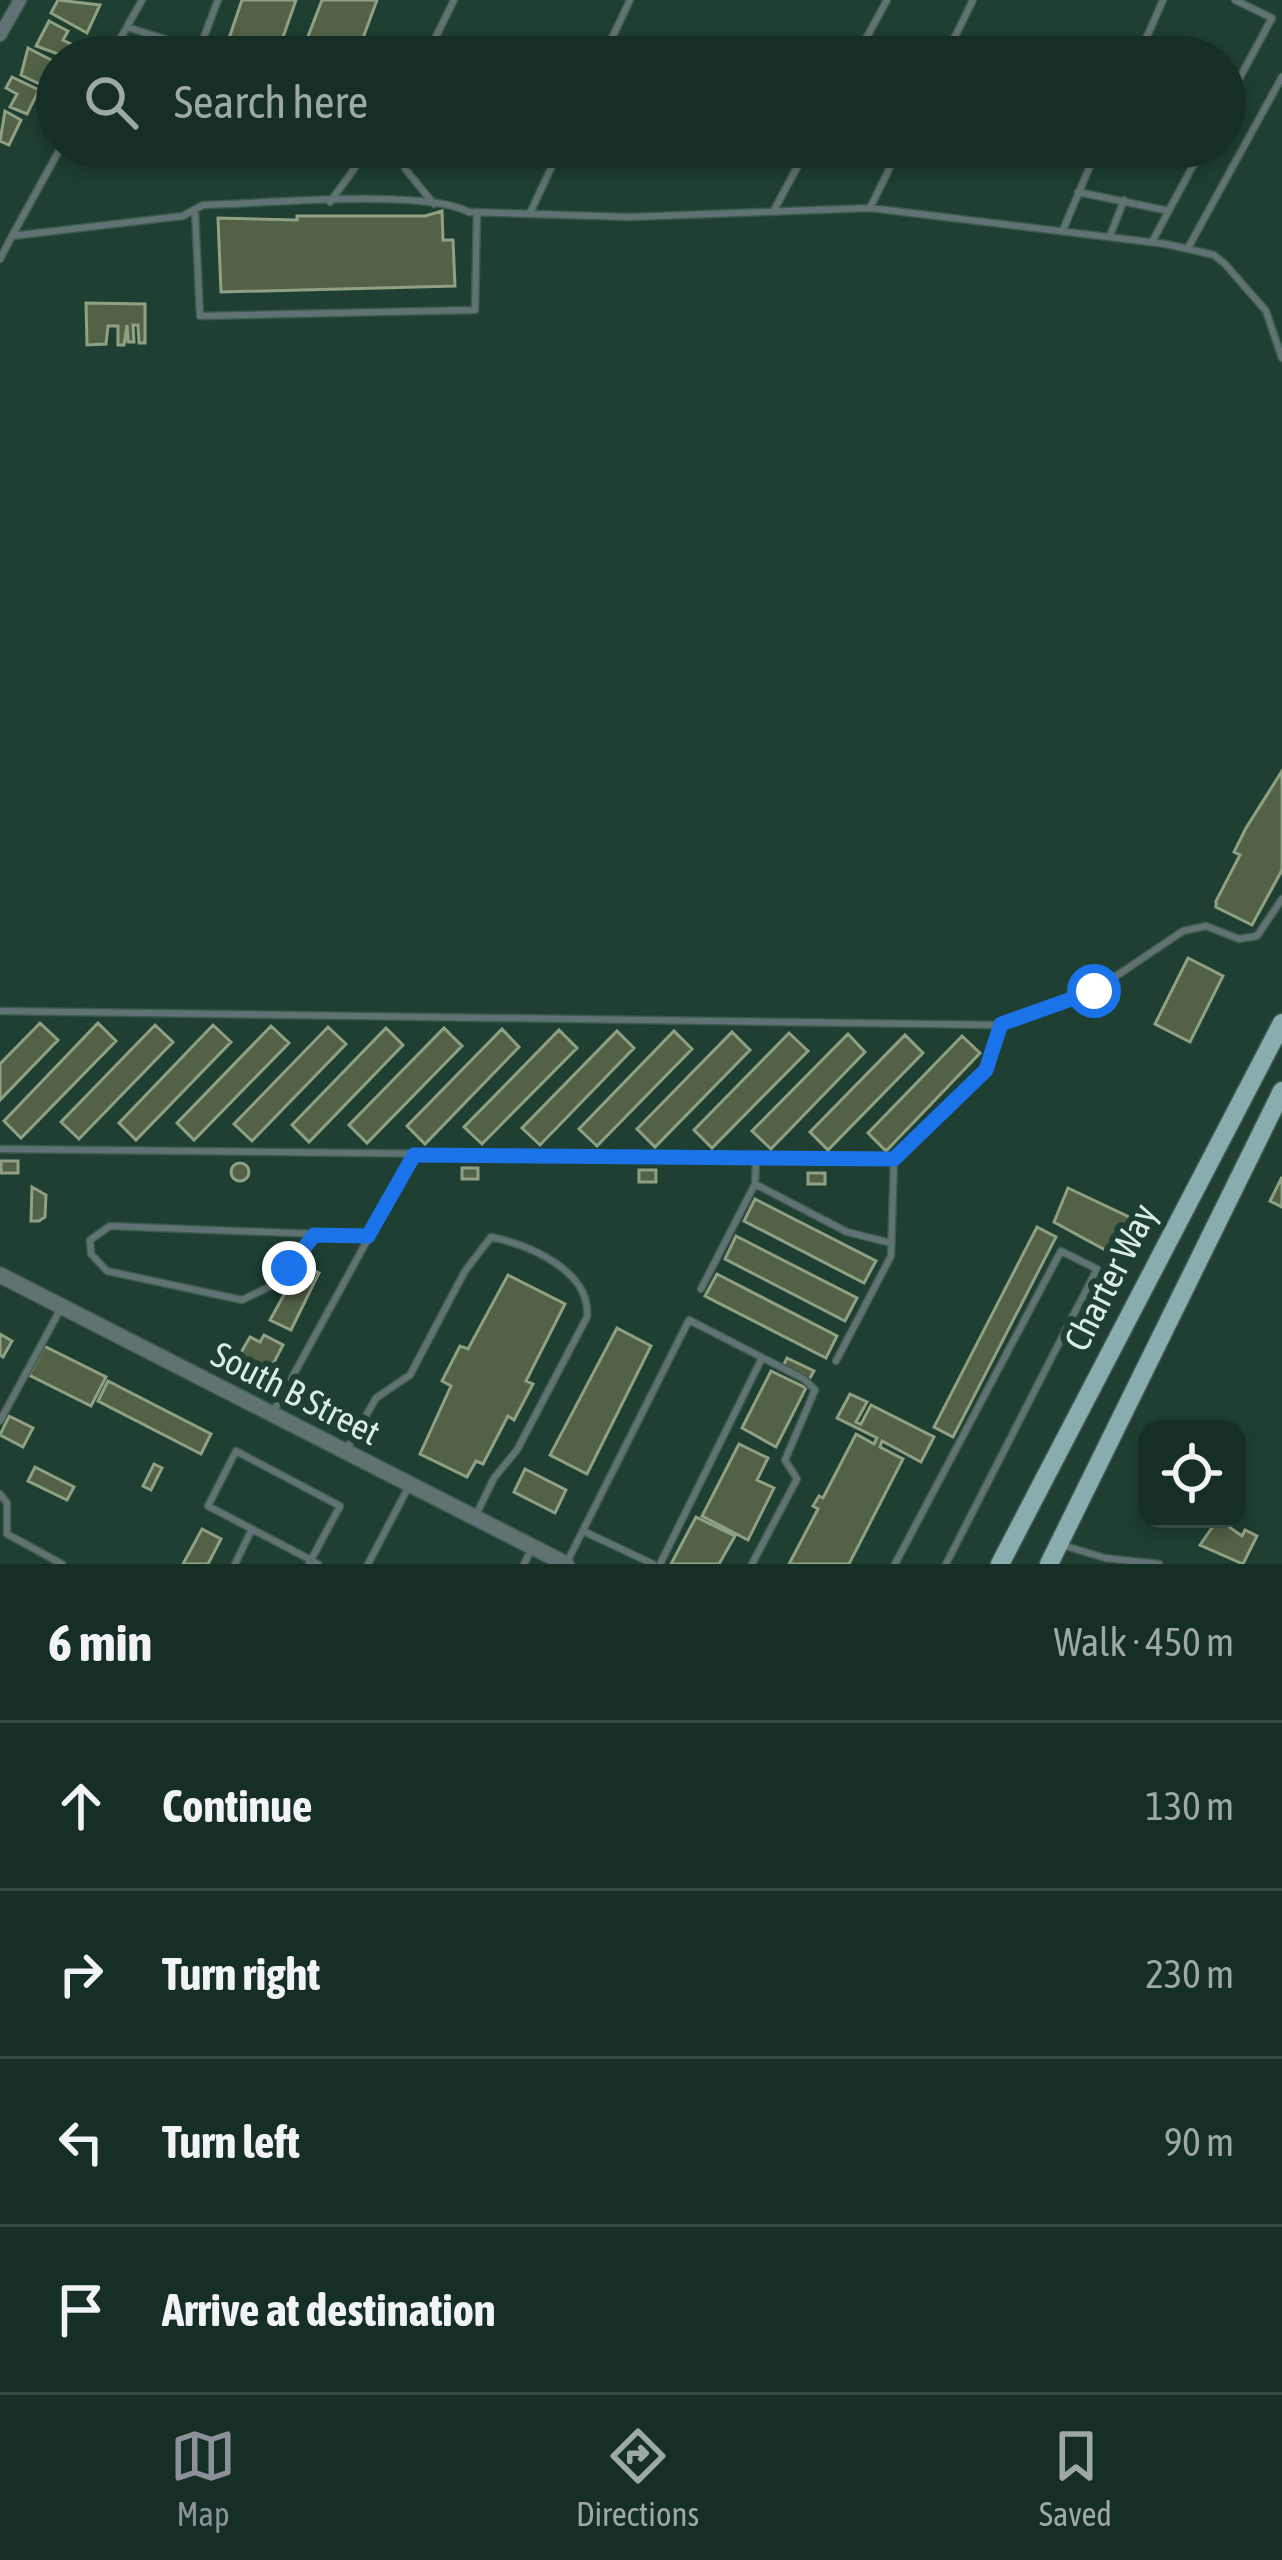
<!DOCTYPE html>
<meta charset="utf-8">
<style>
:root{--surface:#162f26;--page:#233b32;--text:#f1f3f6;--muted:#9ea9a7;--line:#354a43;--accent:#8c9099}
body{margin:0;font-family:"Asap Condensed",sans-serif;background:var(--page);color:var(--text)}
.controls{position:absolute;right:36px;bottom:36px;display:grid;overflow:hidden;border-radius:24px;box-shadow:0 6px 18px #0003}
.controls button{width:108px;height:108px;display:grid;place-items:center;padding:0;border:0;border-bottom:3px solid var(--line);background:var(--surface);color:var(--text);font:60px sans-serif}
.stop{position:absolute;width:36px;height:36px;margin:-27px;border:9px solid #1a73e8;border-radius:50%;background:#fff}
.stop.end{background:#1a73e8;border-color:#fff;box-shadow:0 3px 12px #0008}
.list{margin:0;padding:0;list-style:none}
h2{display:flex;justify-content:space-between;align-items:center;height:156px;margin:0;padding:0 48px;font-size:51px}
h2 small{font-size:39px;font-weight:400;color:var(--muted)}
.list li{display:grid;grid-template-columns:78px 1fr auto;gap:36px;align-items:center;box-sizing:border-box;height:168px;padding:0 48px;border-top:3px solid var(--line)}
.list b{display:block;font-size:45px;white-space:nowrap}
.list em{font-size:39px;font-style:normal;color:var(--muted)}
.icon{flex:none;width:66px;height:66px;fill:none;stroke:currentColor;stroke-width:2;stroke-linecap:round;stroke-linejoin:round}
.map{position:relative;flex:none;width:1282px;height:1564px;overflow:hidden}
.search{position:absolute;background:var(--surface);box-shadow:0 6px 18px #0003;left:36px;right:36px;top:36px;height:132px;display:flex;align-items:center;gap:30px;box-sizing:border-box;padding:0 42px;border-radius:66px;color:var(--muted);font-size:45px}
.sheet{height:828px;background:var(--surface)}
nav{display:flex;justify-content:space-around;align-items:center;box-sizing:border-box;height:168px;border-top:3px solid var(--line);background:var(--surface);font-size:33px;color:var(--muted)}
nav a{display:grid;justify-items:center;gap:6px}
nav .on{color:var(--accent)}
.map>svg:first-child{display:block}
.building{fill:#536247;stroke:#90a083;stroke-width:3}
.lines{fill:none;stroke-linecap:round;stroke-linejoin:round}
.service-casing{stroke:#3c5b4e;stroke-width:9}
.minor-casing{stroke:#3c5b4e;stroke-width:15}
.tertiary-casing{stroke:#3c5b4e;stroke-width:18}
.primary-casing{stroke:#3c5b4e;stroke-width:21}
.service{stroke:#617273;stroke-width:6}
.minor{stroke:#617273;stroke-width:12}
.tertiary{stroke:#617273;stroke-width:15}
.primary{stroke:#89acae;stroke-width:18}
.route{stroke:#1a73e8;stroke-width:15}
.labels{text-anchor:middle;stroke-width:12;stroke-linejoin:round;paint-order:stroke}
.street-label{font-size:36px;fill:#daede4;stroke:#1e3f32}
</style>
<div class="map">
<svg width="1282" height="1564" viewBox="0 0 1282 1564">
<rect width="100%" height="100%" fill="#1e3f32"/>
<path class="building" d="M58 0 100 5 87 33 51 13Z
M242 0H296L276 57 225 50Z
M322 0H377L356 57H300Z
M49 21 68 31 63 40 73 45 66 57 36 46Z
M28 48 57 63 50 89 21 75Z
M12 77 39 90 27 114 10 107 17 94 6 88Z
M5 111 21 120 9 145 0 141Z
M442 211 443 240H453L455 286 221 292 218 218 297 220V216H425Z
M86 303 145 304V343H139L138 325H133L134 342H128L127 325 124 345H118V326H108L106 344 87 345Z
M1282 771V870L1252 925 1216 907V901L1240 855 1234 852 1246 828Z
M1188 958 1223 976 1190 1042 1155 1024Z
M40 1023 58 1040 0 1100V1064Z
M98 1023 116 1041 21 1138 4 1121Z
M155 1025 173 1042 79 1139 61 1122Z
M213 1025 231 1042 136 1140 119 1123Z
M271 1026 289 1043 194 1140 177 1123Z
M328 1027 346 1044 252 1141 234 1124Z
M386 1028 403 1045 309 1142 292 1125Z
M444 1028 462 1046 367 1143 349 1125Z
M502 1029 519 1047 425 1144 407 1126Z
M559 1030 577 1048 482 1144 464 1127Z
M617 1031 634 1048 540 1145 522 1128Z
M674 1031 692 1049 597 1146 579 1129Z
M732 1032 750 1050 655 1147 637 1129Z
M789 1033 808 1051 712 1148 694 1130Z
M848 1034 865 1052 771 1149 752 1131Z
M905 1035 923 1053 828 1150 810 1132Z
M962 1036 980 1053 886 1151 868 1133Z
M1 1161H18V1173H1Z
M231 1172a9 9 0 1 1 18 0a9 9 0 1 1-18 0Z
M462 1168H478V1179H462Z
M639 1170H656V1182H639Z
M808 1173H825V1184H808Z
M1282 1177V1207L1270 1201Z
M32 1187 46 1195 45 1217 39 1221H31Z
M1068 1188 1129 1217 1124 1226 1128 1228 1109 1252 1054 1222Z
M755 1199 876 1261 864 1283 744 1221Z
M1037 1227 1056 1237 953 1437 934 1427Z
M736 1236 857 1298 845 1321 725 1259Z
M301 1264 319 1273 291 1330 270 1320Z
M717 1274 837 1336 826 1358 705 1296Z
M508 1275 565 1304 526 1381 533 1384 514 1420 508 1416 483 1464 476 1461 467 1477 420 1454 451 1386 442 1381 460 1346 468 1349Z
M617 1328 651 1346 587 1474 550 1455Z
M0 1334 12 1341 3 1357 0 1355Z
M264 1335 283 1345 269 1372 239 1356 250 1337 260 1342Z
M44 1346 106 1377 91 1406 29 1375Z
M787 1358 814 1371 809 1380 783 1366Z
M771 1371 806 1388 776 1447 742 1428Z
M108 1381 211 1434 201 1454 98 1401Z
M850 1394 867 1402 856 1422 861 1424 871 1405 934 1437 921 1462 882 1441 880 1447 903 1459 849 1564H789L818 1509 813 1506 819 1496 823 1498 856 1434 874 1444 877 1438 837 1418Z
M9 1416 33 1428 23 1447 0 1435Z
M739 1444 768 1458 757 1480 774 1488 748 1540 702 1516Z
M154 1464 162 1468 151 1490 143 1486Z
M35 1467 74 1487 67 1500 28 1481Z
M525 1469 566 1490 555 1513 514 1492Z
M696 1517 735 1536 719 1564H671Z
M1218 1519 1242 1536 1245 1530 1257 1536 1243 1564 1200 1545Z
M202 1529 221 1539 208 1564H183Z"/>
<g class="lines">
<defs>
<path id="service" d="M127 27 199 50 218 0
M110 57 142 0
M426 57 454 0
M603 57 630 0
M856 57 887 0
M945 57 973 0
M1138 57 1163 0
M1225 105 1272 18 1235 0
M396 147 406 170 434 204
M1078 192 1169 211
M330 202 370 147
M870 208 900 147
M195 210 200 316 475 310 477 213
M773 212 808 147
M530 213 561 147
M1063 230 1098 147
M12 236 61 147
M1110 236 1124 200
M1152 242 1203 147
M1188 248 1282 77
M0 259 12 236 183 216 203 205C261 204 425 188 469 212L631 217 870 208 1166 244 1214 255 1225 264 1266 311 1282 358
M0 1011 1001 1025
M0 1149 894 1159 990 1065 1001 1025 1094 991 1183 931 1206 926 1239 939 1257 936 1282 899
M755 1184 847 1232 891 1243
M313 1235 269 1287 242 1300 107 1271 91 1254 90 1240 110 1226 368 1236
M701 1289 755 1184 756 1160
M836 1361 891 1256 894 1159
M272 1414 414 1155
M0 1421 60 1310
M347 1449 376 1398 410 1375 465 1271 491 1237C530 1245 591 1271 587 1317L517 1450 494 1478 477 1513
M0 1494 7 1503V1534L62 1564
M583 1531 653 1564
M1062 1545 1105 1558 1159 1564
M568 1560 689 1320 804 1379 815 1390 785 1460 797 1479 752 1564
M235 1564 252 1529
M309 1564 311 1560 340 1506 236 1451 208 1506 311 1560 318 1564
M368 1564 408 1488
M524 1564 531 1550
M660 1564 762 1358
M895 1564 1061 1251 1097 1269 946 1564"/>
<path id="minor" d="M0 35 20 0"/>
<path id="tertiary" d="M0 1275 566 1564"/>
<path id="primary" d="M1000 1564 1282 1023
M1049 1564 1282 1091"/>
</defs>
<use href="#service" class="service-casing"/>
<use href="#minor" class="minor-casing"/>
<use href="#tertiary" class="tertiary-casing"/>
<use href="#primary" class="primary-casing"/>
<use href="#service" class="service"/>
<use href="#minor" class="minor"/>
<use href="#tertiary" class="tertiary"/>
<use href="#primary" class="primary"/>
</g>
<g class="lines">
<path class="route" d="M289 1268 314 1235 368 1236 414 1155 894 1159 986 1070 1001 1024 1094 991"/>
</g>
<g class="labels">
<g class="street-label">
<text transform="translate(1110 1277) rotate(-63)" y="13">Charter Way</text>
<text transform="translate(296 1393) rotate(27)" y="13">South B Street</text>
</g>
</g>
</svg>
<div class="controls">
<button><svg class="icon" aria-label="locate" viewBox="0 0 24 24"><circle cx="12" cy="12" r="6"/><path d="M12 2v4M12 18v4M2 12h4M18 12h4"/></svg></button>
</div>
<div class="stop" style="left:1094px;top:991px"></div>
<div class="stop end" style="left:289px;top:1268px"></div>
<div class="search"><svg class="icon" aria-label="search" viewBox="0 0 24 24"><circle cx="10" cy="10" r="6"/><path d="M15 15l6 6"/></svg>Search here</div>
</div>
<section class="sheet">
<h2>6 min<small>Walk · 450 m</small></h2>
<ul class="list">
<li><svg class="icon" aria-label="ahead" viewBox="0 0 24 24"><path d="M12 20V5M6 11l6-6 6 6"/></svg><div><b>Continue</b></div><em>130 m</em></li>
<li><svg class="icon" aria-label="right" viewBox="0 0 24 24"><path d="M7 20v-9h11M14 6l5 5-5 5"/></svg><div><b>Turn right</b></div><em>230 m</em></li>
<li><svg class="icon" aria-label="left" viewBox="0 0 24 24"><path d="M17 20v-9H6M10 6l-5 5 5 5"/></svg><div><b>Turn left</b></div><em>90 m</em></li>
<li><svg class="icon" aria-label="arrive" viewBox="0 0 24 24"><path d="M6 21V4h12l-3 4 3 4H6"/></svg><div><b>Arrive at destination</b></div></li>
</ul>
</section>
<nav>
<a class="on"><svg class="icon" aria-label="map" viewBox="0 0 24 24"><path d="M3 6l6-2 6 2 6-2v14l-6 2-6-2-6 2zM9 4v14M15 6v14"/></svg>Map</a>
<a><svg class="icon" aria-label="directions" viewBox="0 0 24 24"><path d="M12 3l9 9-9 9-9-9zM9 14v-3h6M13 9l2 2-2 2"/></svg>Directions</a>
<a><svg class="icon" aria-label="saved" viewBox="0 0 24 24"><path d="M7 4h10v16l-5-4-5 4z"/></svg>Saved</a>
</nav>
